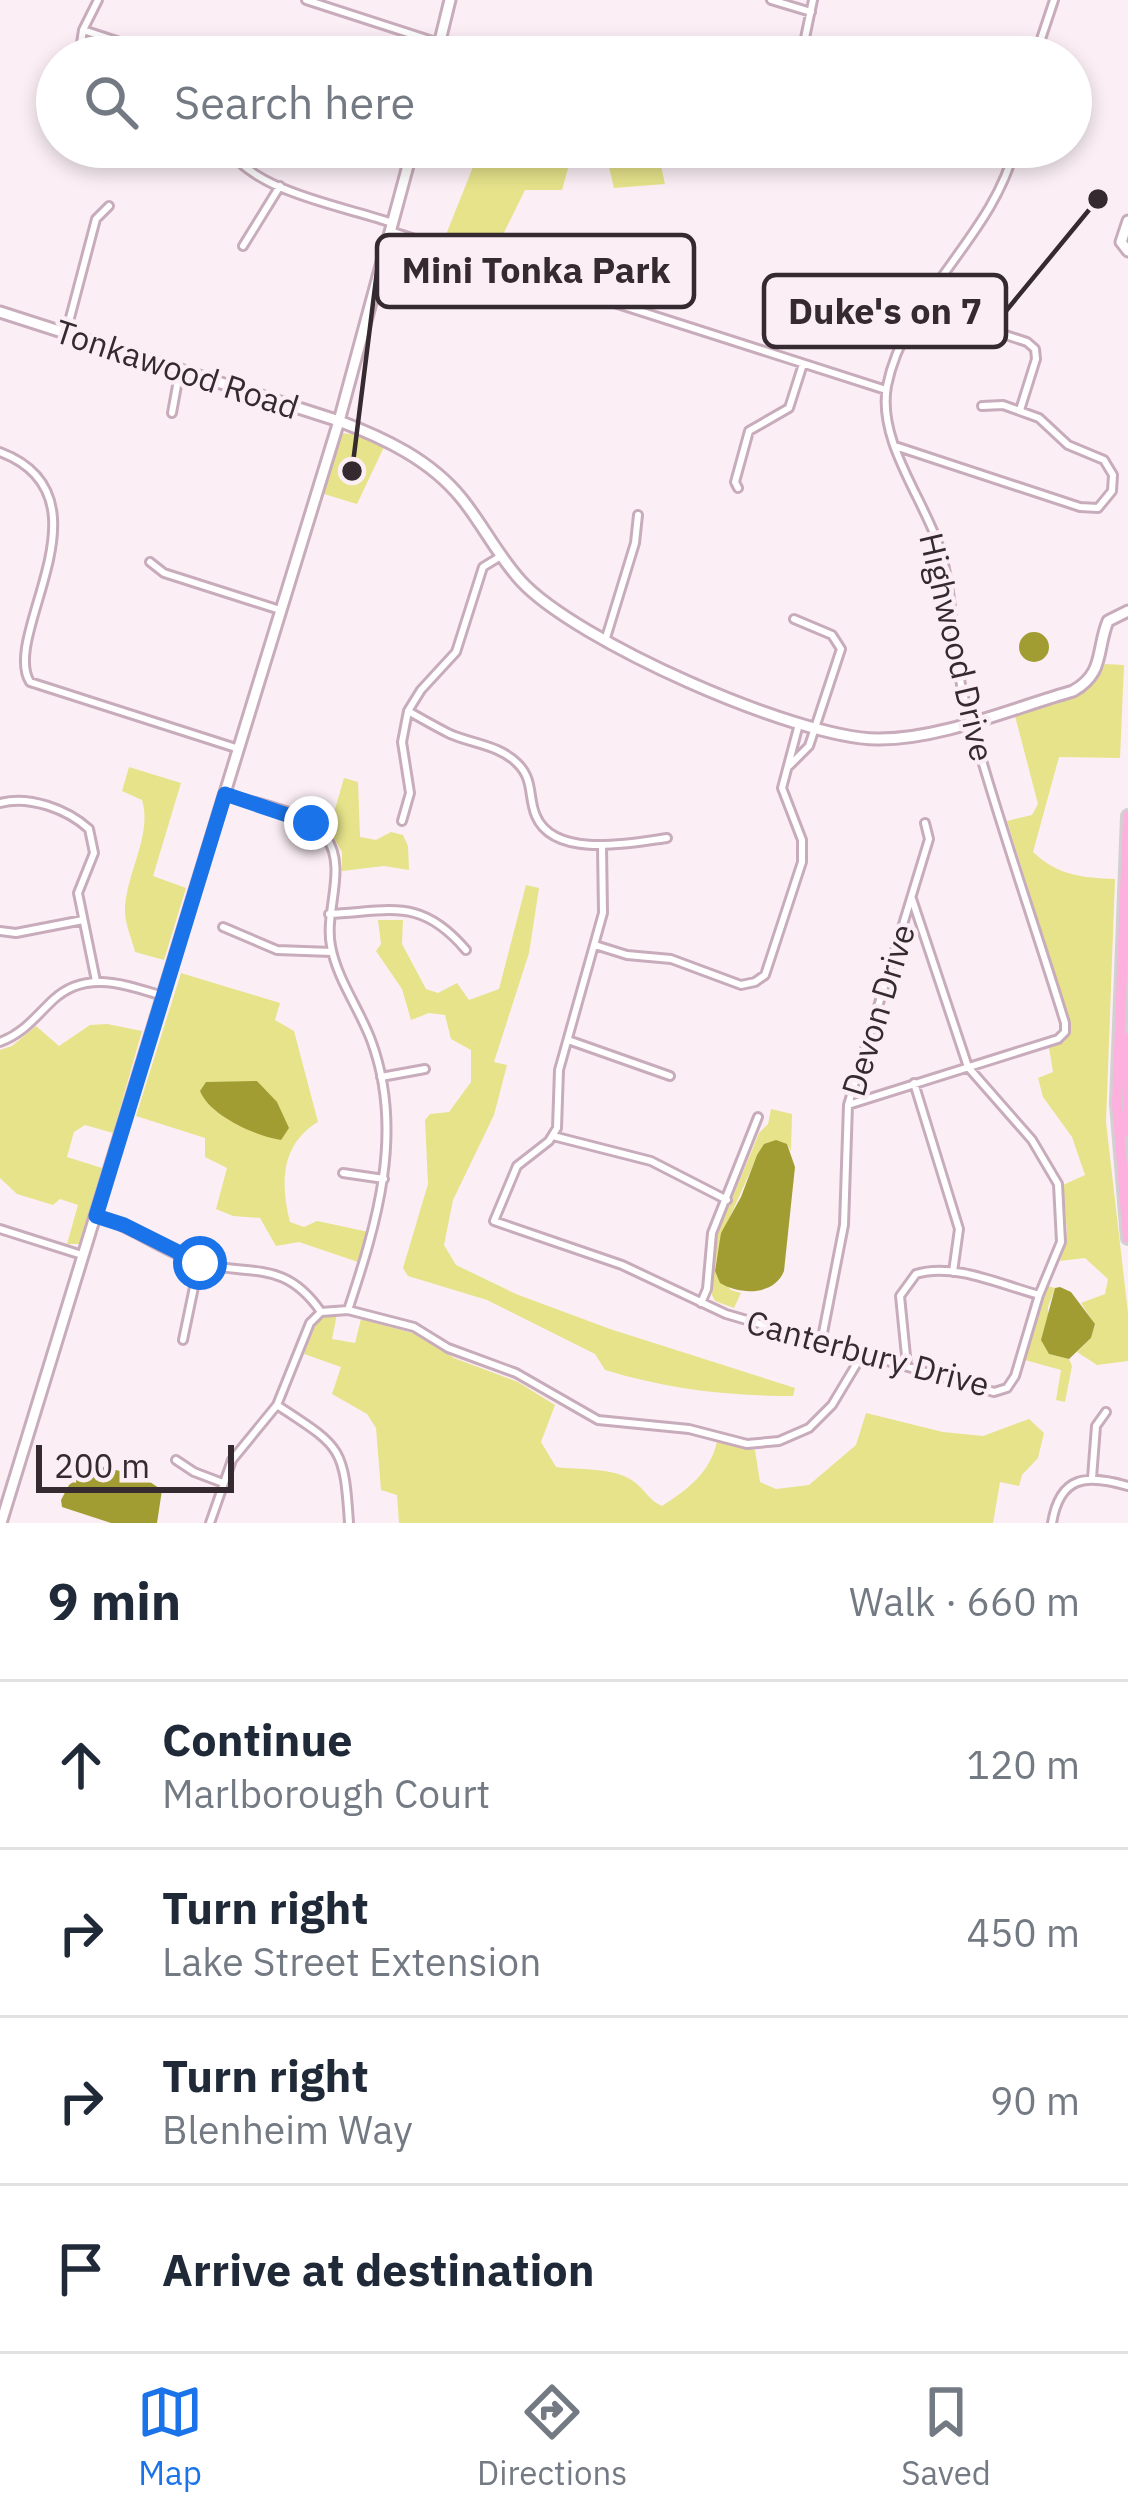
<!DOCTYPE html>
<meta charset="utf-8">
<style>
:root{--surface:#fff;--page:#f2f2f3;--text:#1f2937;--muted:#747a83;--line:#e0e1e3;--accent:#1a73e8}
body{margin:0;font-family:"IBM Plex Sans",sans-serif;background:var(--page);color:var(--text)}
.scale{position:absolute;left:36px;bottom:30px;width:198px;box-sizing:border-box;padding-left:12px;border:6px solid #352a30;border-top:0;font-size:33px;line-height:42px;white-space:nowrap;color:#352a30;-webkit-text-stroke:9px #fbeff5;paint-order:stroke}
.stop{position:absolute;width:36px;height:36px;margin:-27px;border:9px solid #1a73e8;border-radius:50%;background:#fff}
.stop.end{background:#1a73e8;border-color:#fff;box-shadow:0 3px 12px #0008}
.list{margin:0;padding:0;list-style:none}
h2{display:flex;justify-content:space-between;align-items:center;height:156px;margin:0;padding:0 48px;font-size:51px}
h2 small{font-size:39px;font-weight:400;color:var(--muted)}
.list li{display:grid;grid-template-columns:78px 1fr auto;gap:36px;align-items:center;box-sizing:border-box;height:168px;padding:0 48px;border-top:3px solid var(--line)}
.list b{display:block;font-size:45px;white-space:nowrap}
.list p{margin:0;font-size:39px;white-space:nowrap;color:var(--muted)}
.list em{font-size:39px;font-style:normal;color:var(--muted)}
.icon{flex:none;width:66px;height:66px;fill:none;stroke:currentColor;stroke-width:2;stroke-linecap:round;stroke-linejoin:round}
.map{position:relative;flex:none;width:1128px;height:1523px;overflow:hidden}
.search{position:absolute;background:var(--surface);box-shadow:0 6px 18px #0003;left:36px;right:36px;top:36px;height:132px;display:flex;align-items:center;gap:30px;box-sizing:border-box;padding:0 42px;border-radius:66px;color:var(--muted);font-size:45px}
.sheet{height:828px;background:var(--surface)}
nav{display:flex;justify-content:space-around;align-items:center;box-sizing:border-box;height:168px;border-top:3px solid var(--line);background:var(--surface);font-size:33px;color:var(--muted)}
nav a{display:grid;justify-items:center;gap:6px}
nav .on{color:var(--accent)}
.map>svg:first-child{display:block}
.green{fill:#e6e38b}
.water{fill:#a19d33}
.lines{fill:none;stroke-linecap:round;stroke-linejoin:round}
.street-casing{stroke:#c8acbb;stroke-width:12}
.secondary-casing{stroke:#c8acbb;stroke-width:15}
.primary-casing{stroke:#d3d0d1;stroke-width:16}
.street{stroke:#fff;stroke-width:6}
.secondary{stroke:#fff;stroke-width:9}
.primary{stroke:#feb0df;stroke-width:10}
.route{stroke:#1a73e8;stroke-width:15}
.labels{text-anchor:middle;stroke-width:9;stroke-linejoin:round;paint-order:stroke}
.street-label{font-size:33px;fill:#352a30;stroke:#fbeff5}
.leader{fill:none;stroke:#352a30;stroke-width:4.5}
.callout-dot{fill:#352a30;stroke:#fbeff5;stroke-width:4.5}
.callout{fill:#fbeff5;stroke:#352a30;stroke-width:4.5}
.callout-label{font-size:36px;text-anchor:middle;font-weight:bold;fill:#352a30}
</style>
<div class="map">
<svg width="1128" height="1523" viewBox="0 0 1128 1523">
<rect width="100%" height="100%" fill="#fbeff5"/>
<path class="green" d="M481 147H657L665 184 614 188 606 155 570 161 562 190H525L489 263 441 247Z
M342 433 359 435 384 447 357 504 324 494Z
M1105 664 1124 665 1120 758 1059 757 1033 852C1057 875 1082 878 1115 879L1106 1122 1128 1313V1361L1097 1365 1077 1352 1091 1338 1095 1325 1081 1303 1105 1294 1108 1279 1085 1258 1060 1261 1067 1231 1063 1185 1085 1175 1072 1137 1043 1097 1038 1078 1053 1072 1049 1048 1065 1041 1070 1024 1007 821 1032 815 1038 804 1015 716C1050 705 1088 700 1105 664Z
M129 767 181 783 153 876 186 888 164 960 135 952C132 940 126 926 125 914 124 875 153 837 142 800L122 791Z
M344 778 358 782 360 837 376 840 391 832 403 835 408 846 409 870 384 866 342 871V852L329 830Z
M526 885 539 888 529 953 494 1062 507 1065 494 1115 453 1200 444 1245 456 1265 516 1294 610 1329 795 1388 793 1396C727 1396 668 1389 605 1370L595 1354 487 1300 408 1276 403 1268 428 1184 425 1120 430 1114 449 1112 471 1082V1050L451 1039 445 1015 429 1013 411 1020 402 989 376 951 381 944 378 920H403L402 944 426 989 438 993 457 983 469 1000 499 989Z
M181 973 280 1003 275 1020 294 1031 318 1122C281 1144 280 1183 290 1222L304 1227 317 1221 369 1232 358 1262 299 1242 276 1246 260 1218 233 1216 216 1209 227 1168 205 1157V1138L136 1116Z
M107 1024 142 1031 113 1133 85 1125 74 1132 67 1157 102 1168 79 1244H67L78 1205 60 1199 53 1205 17 1194 0 1178V1050L12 1046 36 1026 59 1046 90 1025Z
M771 1109 792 1114 791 1151 787 1144 757 1155C742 1195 720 1228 715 1271L731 1290 741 1293 734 1308 715 1301 712 1295V1250L717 1235 759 1133 768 1124Z
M1048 1286 1055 1288 1048 1307 1049 1354 1069 1359 1072 1366 1065 1402 1056 1400 1061 1370 1025 1360Z
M330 1313 337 1314 332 1339 355 1343 361 1319 416 1334 454 1358 518 1382 555 1405 541 1442 556 1467C578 1470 614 1467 633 1481 645 1489 648 1500 662 1506 689 1488 709 1474 717 1442L755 1450 760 1482 776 1489 809 1485 856 1445 866 1413 943 1432 983 1436 1029 1419 1044 1433 1038 1458 1022 1475 1019 1486 1000 1482 993 1523H399L397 1495 381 1490 376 1428 367 1414 332 1394 341 1367 304 1354 317 1321Z"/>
<path class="water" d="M1019 647a15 15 0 1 1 30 0a15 15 0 1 1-30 0Z
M257 1081 277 1102 289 1128 281 1140C256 1136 210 1116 200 1091L206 1082Z
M776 1140 787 1144 795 1167 784 1271C774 1296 740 1295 720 1283L715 1271 721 1233 741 1197 757 1155 764 1144Z
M1060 1287 1071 1292 1095 1324 1091 1338 1069 1359 1049 1354 1041 1340 1055 1288Z
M95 1465 141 1476 162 1490 157 1523H111L62 1507 61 1500 69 1485Z"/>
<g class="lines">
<defs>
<path id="street" d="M306 0 482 57
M771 0 811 12
M83 30 135 47
M79 57 83 30 98 0
M801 57 813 0
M1035 57 1054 0
M228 147C252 192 347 207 392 223
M390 231 886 390
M243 246 280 186
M935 293 966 322 1027 342 1035 349 1036 359 1020 410
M66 333 96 219 109 206
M172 413 180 369
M898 447 1080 507 1098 508 1112 491 1113 475 1104 460 1068 445 1039 418 1003 405 982 406
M0 452C117 496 0 635 30 682L239 749
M738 488 735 482 749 431 789 408 803 364
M150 562 164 573 280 610
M605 641 635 543 638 515
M408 711C422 719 436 727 450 734 473 744 500 745 518 764 534 780 528 798 536 816 554 859 632 843 667 838
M789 766 809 746 841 649 832 635 794 619
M226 794C256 804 307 810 326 837 348 868 324 911 331 946 337 979 359 1008 371 1040 405 1131 377 1223 348 1310
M0 803C29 795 67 809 89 829L94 853 78 893 96 981
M402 821 410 793 402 742 408 711 421 690 456 652 483 567 501 556
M602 846 603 913 559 1070 557 1128 549 1141 517 1166 494 1221 622 1265 726 1314 994 1392 1007 1388 1015 1376 1039 1295 1061 1242 1058 1184 1032 1140 968 1067 912 899
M329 914C392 911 421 897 466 950
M223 927 277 950 332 952
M0 931 16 933 83 920
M595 945 627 955 671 959 741 985 755 982 765 975 802 862V840L782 788 799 724
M568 1040 670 1076
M0 1042C24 1033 35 1017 53 1000 86 969 126 985 163 996
M381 1077 425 1069
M914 1083 959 1229 953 1272
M848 1105 1058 1039 1065 1032V1023C1032 916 994 809 965 701 951 652 955 598 940 549 924 499 877 441 887 386 905 296 994 235 1015 147
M553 1136 651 1161 727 1200
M343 1173 384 1179
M96 1216C129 1226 156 1247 188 1259 244 1280 281 1254 321 1312
M0 1229 82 1255
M701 1303 707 1289 712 1233 758 1117
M321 1312 348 1310 414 1327 448 1348 516 1373 598 1420 689 1429 747 1444 779 1441 809 1428 832 1405 862 1355
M183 1340 199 1263
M821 1343 844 1225 848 1105 929 839 925 823
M907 1366 900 1296 916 1274C953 1262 1002 1285 1039 1295
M277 1405C341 1447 344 1446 349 1523
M176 1460 194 1472 223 1483
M1092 1478 1096 1426 1106 1412
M210 1523 232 1460 277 1405 310 1323 321 1312
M1052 1523C1060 1475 1087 1474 1128 1486"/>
<path id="secondary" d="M436 57 450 0
M1128 221 1121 242 1128 251
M0 312 339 421C384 438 431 460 462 499 483 525 498 556 521 581 576 641 795 738 877 739 939 740 1013 708 1073 691 1105 673 1096 650 1108 621L1128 611
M1 1523 339 421 413 147"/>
<path id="primary" d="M1128 816 1117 1104 1128 1238
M1128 1038V1132"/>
</defs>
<use href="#street" class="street-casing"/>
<use href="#secondary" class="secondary-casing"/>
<use href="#primary" class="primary-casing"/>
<use href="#street" class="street"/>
<use href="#secondary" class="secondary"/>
<use href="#primary" class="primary"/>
</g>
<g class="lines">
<path class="route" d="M200 1263 124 1225 96 1216 225 794 311 823"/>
</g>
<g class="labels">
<g class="street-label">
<text transform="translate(177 369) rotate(18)" y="12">Tonkawood Road</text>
<text transform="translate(957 647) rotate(77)" y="12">Highwood Drive</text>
<text transform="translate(878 1010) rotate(-73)" y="12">Devon Drive</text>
<text transform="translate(868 1353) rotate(15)" y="12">Canterbury Drive</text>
</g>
</g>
<path class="leader" d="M352 471L377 271M1098 199L1006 311"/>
<g class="callout-dot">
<circle cx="352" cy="471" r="12"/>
<circle cx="1098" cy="199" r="12"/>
</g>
<g class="callout">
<rect x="377" y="235" width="317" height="72" rx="12"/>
<rect x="764" y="275" width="242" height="72" rx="12"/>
</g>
<g class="callout-label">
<text x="536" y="283">Mini Tonka Park</text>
<text x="885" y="324">Duke's on 7</text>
</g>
</svg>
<div class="scale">200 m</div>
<div class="stop" style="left:200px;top:1263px"></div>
<div class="stop end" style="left:311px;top:823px"></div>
<div class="search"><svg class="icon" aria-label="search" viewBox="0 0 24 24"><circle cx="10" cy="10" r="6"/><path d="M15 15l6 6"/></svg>Search here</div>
</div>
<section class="sheet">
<h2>9 min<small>Walk · 660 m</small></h2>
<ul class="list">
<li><svg class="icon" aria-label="ahead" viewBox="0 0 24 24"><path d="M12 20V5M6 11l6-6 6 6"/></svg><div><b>Continue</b><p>Marlborough Court</p></div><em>120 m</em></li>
<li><svg class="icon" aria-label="right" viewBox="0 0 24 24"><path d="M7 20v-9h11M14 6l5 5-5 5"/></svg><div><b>Turn right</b><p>Lake Street Extension</p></div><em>450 m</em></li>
<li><svg class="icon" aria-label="right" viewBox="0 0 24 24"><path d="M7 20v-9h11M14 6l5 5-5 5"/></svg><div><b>Turn right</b><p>Blenheim Way</p></div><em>90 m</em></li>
<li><svg class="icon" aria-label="arrive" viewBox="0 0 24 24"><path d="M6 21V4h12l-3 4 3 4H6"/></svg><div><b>Arrive at destination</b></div></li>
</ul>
</section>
<nav>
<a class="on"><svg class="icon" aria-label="map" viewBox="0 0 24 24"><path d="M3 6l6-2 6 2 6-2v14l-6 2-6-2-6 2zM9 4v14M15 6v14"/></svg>Map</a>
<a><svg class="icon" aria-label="directions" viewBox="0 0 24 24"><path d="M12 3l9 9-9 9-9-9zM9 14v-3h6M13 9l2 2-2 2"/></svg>Directions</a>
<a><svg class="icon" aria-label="saved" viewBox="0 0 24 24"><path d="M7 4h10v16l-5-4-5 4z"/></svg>Saved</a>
</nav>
